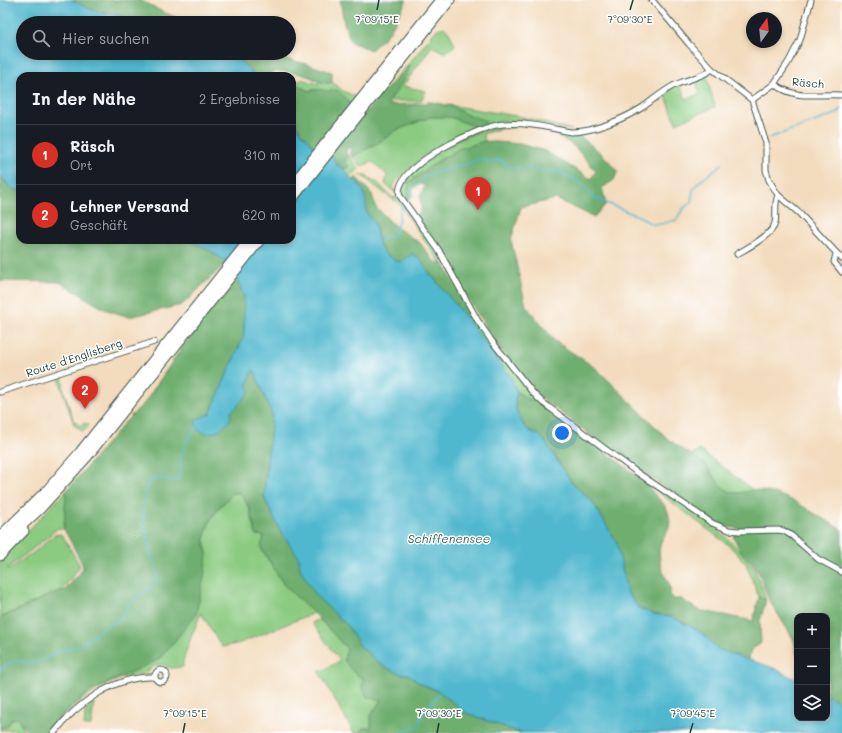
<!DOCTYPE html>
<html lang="de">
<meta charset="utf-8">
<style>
:root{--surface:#171b24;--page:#20242c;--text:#f1f3f6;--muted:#9ea1a6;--line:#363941;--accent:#d93025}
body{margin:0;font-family:Mali,sans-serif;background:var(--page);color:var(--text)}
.controls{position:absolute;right:12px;bottom:12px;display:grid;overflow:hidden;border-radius:8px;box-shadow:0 2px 6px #0003}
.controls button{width:36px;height:36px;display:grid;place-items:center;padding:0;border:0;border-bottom:1px solid var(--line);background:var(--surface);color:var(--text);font:20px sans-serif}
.compass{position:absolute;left:746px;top:12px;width:36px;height:36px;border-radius:50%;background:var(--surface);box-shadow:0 2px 6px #0003;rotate:15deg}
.you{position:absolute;left:562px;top:433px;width:14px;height:14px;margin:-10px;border:3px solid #fff;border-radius:50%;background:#1a73e8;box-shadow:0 0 0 6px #1a73e833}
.badge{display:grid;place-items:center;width:26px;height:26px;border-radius:50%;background:var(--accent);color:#fff;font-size:13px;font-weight:700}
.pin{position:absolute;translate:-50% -33px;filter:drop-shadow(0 1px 2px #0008)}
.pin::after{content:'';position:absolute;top:21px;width:14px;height:12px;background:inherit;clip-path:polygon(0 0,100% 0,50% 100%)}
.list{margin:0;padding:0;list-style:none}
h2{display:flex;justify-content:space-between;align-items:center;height:52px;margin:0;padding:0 16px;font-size:17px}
h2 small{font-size:13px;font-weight:400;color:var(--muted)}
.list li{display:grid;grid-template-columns:26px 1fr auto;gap:12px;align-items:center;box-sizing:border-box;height:60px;padding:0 16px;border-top:1px solid var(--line)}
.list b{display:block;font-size:15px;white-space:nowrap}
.list p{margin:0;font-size:13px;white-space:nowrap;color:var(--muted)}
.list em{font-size:13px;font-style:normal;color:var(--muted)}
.icon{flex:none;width:22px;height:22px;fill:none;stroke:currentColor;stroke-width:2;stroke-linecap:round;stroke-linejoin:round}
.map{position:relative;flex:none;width:842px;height:733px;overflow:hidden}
.search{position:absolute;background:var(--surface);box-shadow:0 2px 6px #0003;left:16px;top:16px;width:280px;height:44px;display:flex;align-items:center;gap:10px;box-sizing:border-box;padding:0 14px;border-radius:22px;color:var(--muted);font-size:15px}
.panel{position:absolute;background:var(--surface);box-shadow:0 2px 6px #0003;left:16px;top:72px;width:280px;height:172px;border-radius:12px}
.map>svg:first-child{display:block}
.green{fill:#8bca81;stroke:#55845a}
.forest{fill:#70ae6f;stroke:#487652}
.water{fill:#50b7ce;stroke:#387a81}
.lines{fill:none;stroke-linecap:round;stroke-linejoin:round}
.stream{stroke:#50b7ce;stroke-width:1.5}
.minor-casing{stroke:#3f5549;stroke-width:7}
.motorway-casing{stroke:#3f5549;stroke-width:11}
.minor{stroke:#fff;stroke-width:5}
.motorway{stroke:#fff;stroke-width:9}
.ticks{fill:none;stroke:#1f3d34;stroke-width:1.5}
.labels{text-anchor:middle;stroke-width:3;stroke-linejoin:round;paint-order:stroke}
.street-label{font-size:11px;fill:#1f3d34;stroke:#fff}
.water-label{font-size:12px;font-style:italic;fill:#2e6262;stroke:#fff}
.ticks-label{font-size:10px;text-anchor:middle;fill:#1f3d34;stroke:#fff;stroke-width:3;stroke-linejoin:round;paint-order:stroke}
</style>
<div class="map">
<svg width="842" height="733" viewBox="0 0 842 733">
<rect width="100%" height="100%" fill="#fff"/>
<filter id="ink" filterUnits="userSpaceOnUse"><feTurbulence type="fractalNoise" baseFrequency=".025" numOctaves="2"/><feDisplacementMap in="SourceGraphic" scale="8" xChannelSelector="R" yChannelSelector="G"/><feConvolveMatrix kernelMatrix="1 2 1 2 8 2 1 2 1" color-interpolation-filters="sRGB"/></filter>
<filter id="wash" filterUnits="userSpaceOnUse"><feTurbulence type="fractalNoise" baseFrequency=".012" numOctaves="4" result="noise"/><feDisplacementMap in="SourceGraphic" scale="16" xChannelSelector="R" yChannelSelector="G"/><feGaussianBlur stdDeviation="0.9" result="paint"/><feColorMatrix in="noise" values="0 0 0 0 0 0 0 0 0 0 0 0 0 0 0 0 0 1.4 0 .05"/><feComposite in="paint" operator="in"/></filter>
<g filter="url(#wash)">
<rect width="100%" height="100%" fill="#f3dcbe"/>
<path class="green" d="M444 27 450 34 455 45 445 53 432 46 403 86 426 91 421 101H389L400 86 410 65H408L437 29Z
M706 73 715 107 676 123 664 91 679 83 686 99 700 94 695 77Z
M302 79 318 84V81L329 83 332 82 343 91 356 97 350 105 346 98 319 89 309 91 296 84H292V80L301 81Z
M430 102 523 117 572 130 505 121H499L495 124C456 140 419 153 392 187L396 192H394L385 184 387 175 373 162 361 166 352 157 381 141 397 130 430 117H450L476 127 486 122 467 115 453 107Z
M513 125 512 128H503L483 134 485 141 459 149 437 162 409 182 407 201C404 197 402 194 402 190 401 185 404 182 407 179 426 153 480 126 513 125Z
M349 156 359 169 350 178 343 168H347L345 160 348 158Z
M359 174 368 177 378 183 392 197 399 198 435 249 443 263 441 264 398 202C384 195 373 183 359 174Z
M471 313 536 399 529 400 517 392 511 378 466 317Z
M60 375 62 376 64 385H62L74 422 76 421 78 426 86 423 89 425 83 432 74 425 58 376Z
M700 450 753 490 739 493 730 492 721 486 705 464 691 455Z
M653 486H656C690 510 740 539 758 577 761 584 764 592 766 600L759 597 746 564 731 547 652 487Z
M66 491 64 529 58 528 29 552 7 568 9 569 33 553 54 535 60 534 63 536 79 564V568L61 591 54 593 0 618V560Z
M233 493H241L249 508 256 535 264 536 261 548 284 585 314 613 240 643 222 647 201 613 190 640 183 661V667C180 667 175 668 171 668 167 667 164 664 160 664 153 665 148 672 141 674 135 676 129 676 123 678 95 688 67 708 50 733H46L67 710 90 691 123 675 207 553C206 550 205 545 205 541 205 521 220 507 233 493Z
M319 619 348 649 344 660 352 671 363 679 381 700 371 715 372 728H362L361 733H354L319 672 340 661 312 623Z
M94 702 91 726H84L85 711Z
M18 718 23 730 27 733H21L14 730H0V729L7 726 12 719Z"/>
<path class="forest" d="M71 0H140L163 12 190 23H160L144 19 129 18 92 10Z
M340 0H407L389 33 371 50 351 42 344 23Z
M231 53H257L303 63 332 72V82C323 86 312 77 304 75 293 72 279 69 269 73L273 76H254L249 69Z
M408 65 410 66V67L400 86 389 101V105L414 104 430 102 453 107 467 115 487 121 483 125 476 127 450 117H430L397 130 381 141 352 157 351 155V148L350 147 347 149 346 153 349 156 348 158 345 160 349 167 343 168 337 165 333 157 314 148 309 140 301 133 292 118V86H294L295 84 309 91C319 88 327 92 337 90L346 98 350 105 363 115Z
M559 131 579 135 603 155 618 171 614 180 602 188 606 204 594 217 556 199 521 207 511 240 526 306 555 341 597 369 669 440 705 464 721 486 730 492 739 493 753 490 774 493 794 501 842 530V703L827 695V616H797V655L794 640 769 600 760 575 753 564 740 550 733 536 735 534H739L740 529 724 526 712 520 654 480 637 470 535 393 493 339 418 217 421 210 420 196 425 186 421 184C409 188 414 194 407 201L409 182 437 162 458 149 485 141 520 144 545 151 591 179 596 171 574 146 558 136Z
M0 176 10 187 20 192V240H161C174 247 178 239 188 240 202 243 215 254 227 262L182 305 129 317 104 309 60 282 0 281Z
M356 177 372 194 375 206 396 227 420 243 434 261 441 264 443 263 471 313 466 317 427 270 420 258 412 254 400 262 395 261 392 257C375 254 380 231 373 220 371 218 368 216 367 213 362 203 367 184 353 180Z
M236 276 244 297V335L210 414 195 420 231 412 248 383 252 371 254 370 272 414 264 497 280 530 299 558 300 569 317 597 347 625 360 646 401 674H407L411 676 417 682 440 692 466 713 521 733H361L362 728H371V715L381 700 367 697 362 687 363 678 352 671 344 660 347 649 314 613 284 585 261 547 264 536 256 535 250 508 240 493H233L216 511 208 524 204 541 207 553 205 573 196 614 174 642 158 660 90 691 67 710 46 733C28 733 26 733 18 718L12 719 7 726 0 729V618L54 593 65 590 80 573 83 568 82 563 64 529 66 491 126 421 145 402 193 331Z
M517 392 529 400 536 399 649 485C651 495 664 500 668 512 674 531 663 531 660 546 658 556 661 567 665 576 667 579 670 584 670 587 671 590 670 594 670 596L674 599H681L698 610 753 621 759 597 766 600 760 621 761 643 751 650 748 660 720 650 698 630 672 617 653 614 639 608 627 592 617 543 592 501 572 483 544 440C540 436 535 435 531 431 518 422 513 407 517 392Z"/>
<path class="water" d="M0 0H71L92 10 129 18 144 19 160 23H23V53H231L249 69 254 76H20V192L10 187 0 175Z
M292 118 303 135 309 140 314 148 320 151 330 153 337 165 343 168 351 179 356 181 362 188 365 195 367 214C369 216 372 219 373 221 379 232 376 254 392 257L395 261 400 262 412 254 420 258 427 270 466 317 511 378 517 392 515 400 517 413 523 425 531 432 539 435 544 440 572 483 592 501 617 543 627 592 639 608 653 614 672 617 698 630 720 650 774 668 797 680V718H827V695L842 703V733H521L466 713 440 692 417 682 411 676 407 674H401L383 666 360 646 347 625 317 597 300 569 299 558 280 530 264 497 272 414 254 370 252 371 248 383 249 392 236 408 231 412 230 420C226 424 222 429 217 431 206 437 197 431 195 420L210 414 244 335V297L236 276 227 262 202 246 187 240H292Z"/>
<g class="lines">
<path class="stream" d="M769 138 836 114 839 112 842 108
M409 200 412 196 413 189 432 173 451 169 481 159H485L489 162 498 160 503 161 507 166 512 167 540 170 549 172 554 171 559 172 581 183 594 198 643 218C653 229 664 223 676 220L683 209 691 202 693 190 698 183 722 164
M379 241 387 236 393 238 394 237C395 231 397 225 399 219 400 214 399 210 402 206
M0 671C16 651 22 668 42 661 47 659 51 655 55 653 65 648 76 648 85 642 99 634 100 626 119 621L129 604 155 584 157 577 156 568 150 553 148 537 143 522 145 490 149 481 159 478 174 481 178 479 180 475 181 458 186 442 198 426
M401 733C406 727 414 729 420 725V717L422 716C426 705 435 701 440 692"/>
</g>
</g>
<g filter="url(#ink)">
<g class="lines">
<defs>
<path id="minor" d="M652 0 689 44 712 69 752 100 766 143V170L769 180 778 195 799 213 842 259
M712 69C701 78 686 79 673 86 662 92 653 100 643 107 624 119 593 132 571 132 549 128 526 122 504 124 480 125 406 162 400 187 399 190 399 193 400 196L438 249 478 321 491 340 533 393 542 402 635 471 712 523 729 530 739 531 778 530 784 531 792 536 818 559 842 572
M774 84C799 101 814 93 842 95
M752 100 774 84 788 63 800 40 811 0
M737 254C747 248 773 235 775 223 777 213 774 203 778 195
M836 254 834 262 842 272
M0 392 154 342
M155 676a6 6 0 1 1 12 0a6 6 0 1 1-12 0Z
M54 733C77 703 116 675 155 677"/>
<path id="motorway" d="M292 185 440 0
M292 199 450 0
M0 536 47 490 80 452 249 240
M0 546 40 509 87 457 260 240
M0 556 24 531"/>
</defs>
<use href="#minor" class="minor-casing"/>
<use href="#motorway" class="motorway-casing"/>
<use href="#minor" class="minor"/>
<use href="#motorway" class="motorway"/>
</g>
</g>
<path class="ticks" d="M377 10 379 0M630 10 633 0M183 733 185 723M437 733 439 723M690 733 693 723"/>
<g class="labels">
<g class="street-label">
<text transform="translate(808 83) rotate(5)" y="4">Räsch</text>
<text transform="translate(74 358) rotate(-18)" y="4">Route d'Englisberg</text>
</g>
<g class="water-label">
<text x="449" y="543">Schiffenensee</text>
</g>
</g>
<g class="ticks-label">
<text x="377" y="23">7°09'15"E</text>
<text x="630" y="23">7°09'30"E</text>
<text x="185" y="717">7°09'15"E</text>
<text x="439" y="717">7°09'30"E</text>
<text x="693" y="717">7°09'45"E</text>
</g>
</svg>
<div class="controls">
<button>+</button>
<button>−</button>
<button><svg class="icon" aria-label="layers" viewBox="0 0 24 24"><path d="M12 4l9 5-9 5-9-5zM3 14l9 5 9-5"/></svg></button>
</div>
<svg class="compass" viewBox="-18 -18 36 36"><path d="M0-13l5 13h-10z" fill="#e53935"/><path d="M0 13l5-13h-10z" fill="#9ea1a6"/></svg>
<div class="you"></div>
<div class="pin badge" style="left:478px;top:210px">1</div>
<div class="pin badge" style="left:85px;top:409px">2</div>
<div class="search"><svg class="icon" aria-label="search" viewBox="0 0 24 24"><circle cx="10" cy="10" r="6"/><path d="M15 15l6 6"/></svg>Hier suchen</div>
<section class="panel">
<h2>In der Nähe<small>2 Ergebnisse</small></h2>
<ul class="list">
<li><span class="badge">1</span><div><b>Räsch</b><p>Ort</p></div><em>310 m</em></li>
<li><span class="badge">2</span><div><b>Lehner Versand</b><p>Geschäft</p></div><em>620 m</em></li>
</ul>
</section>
</div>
